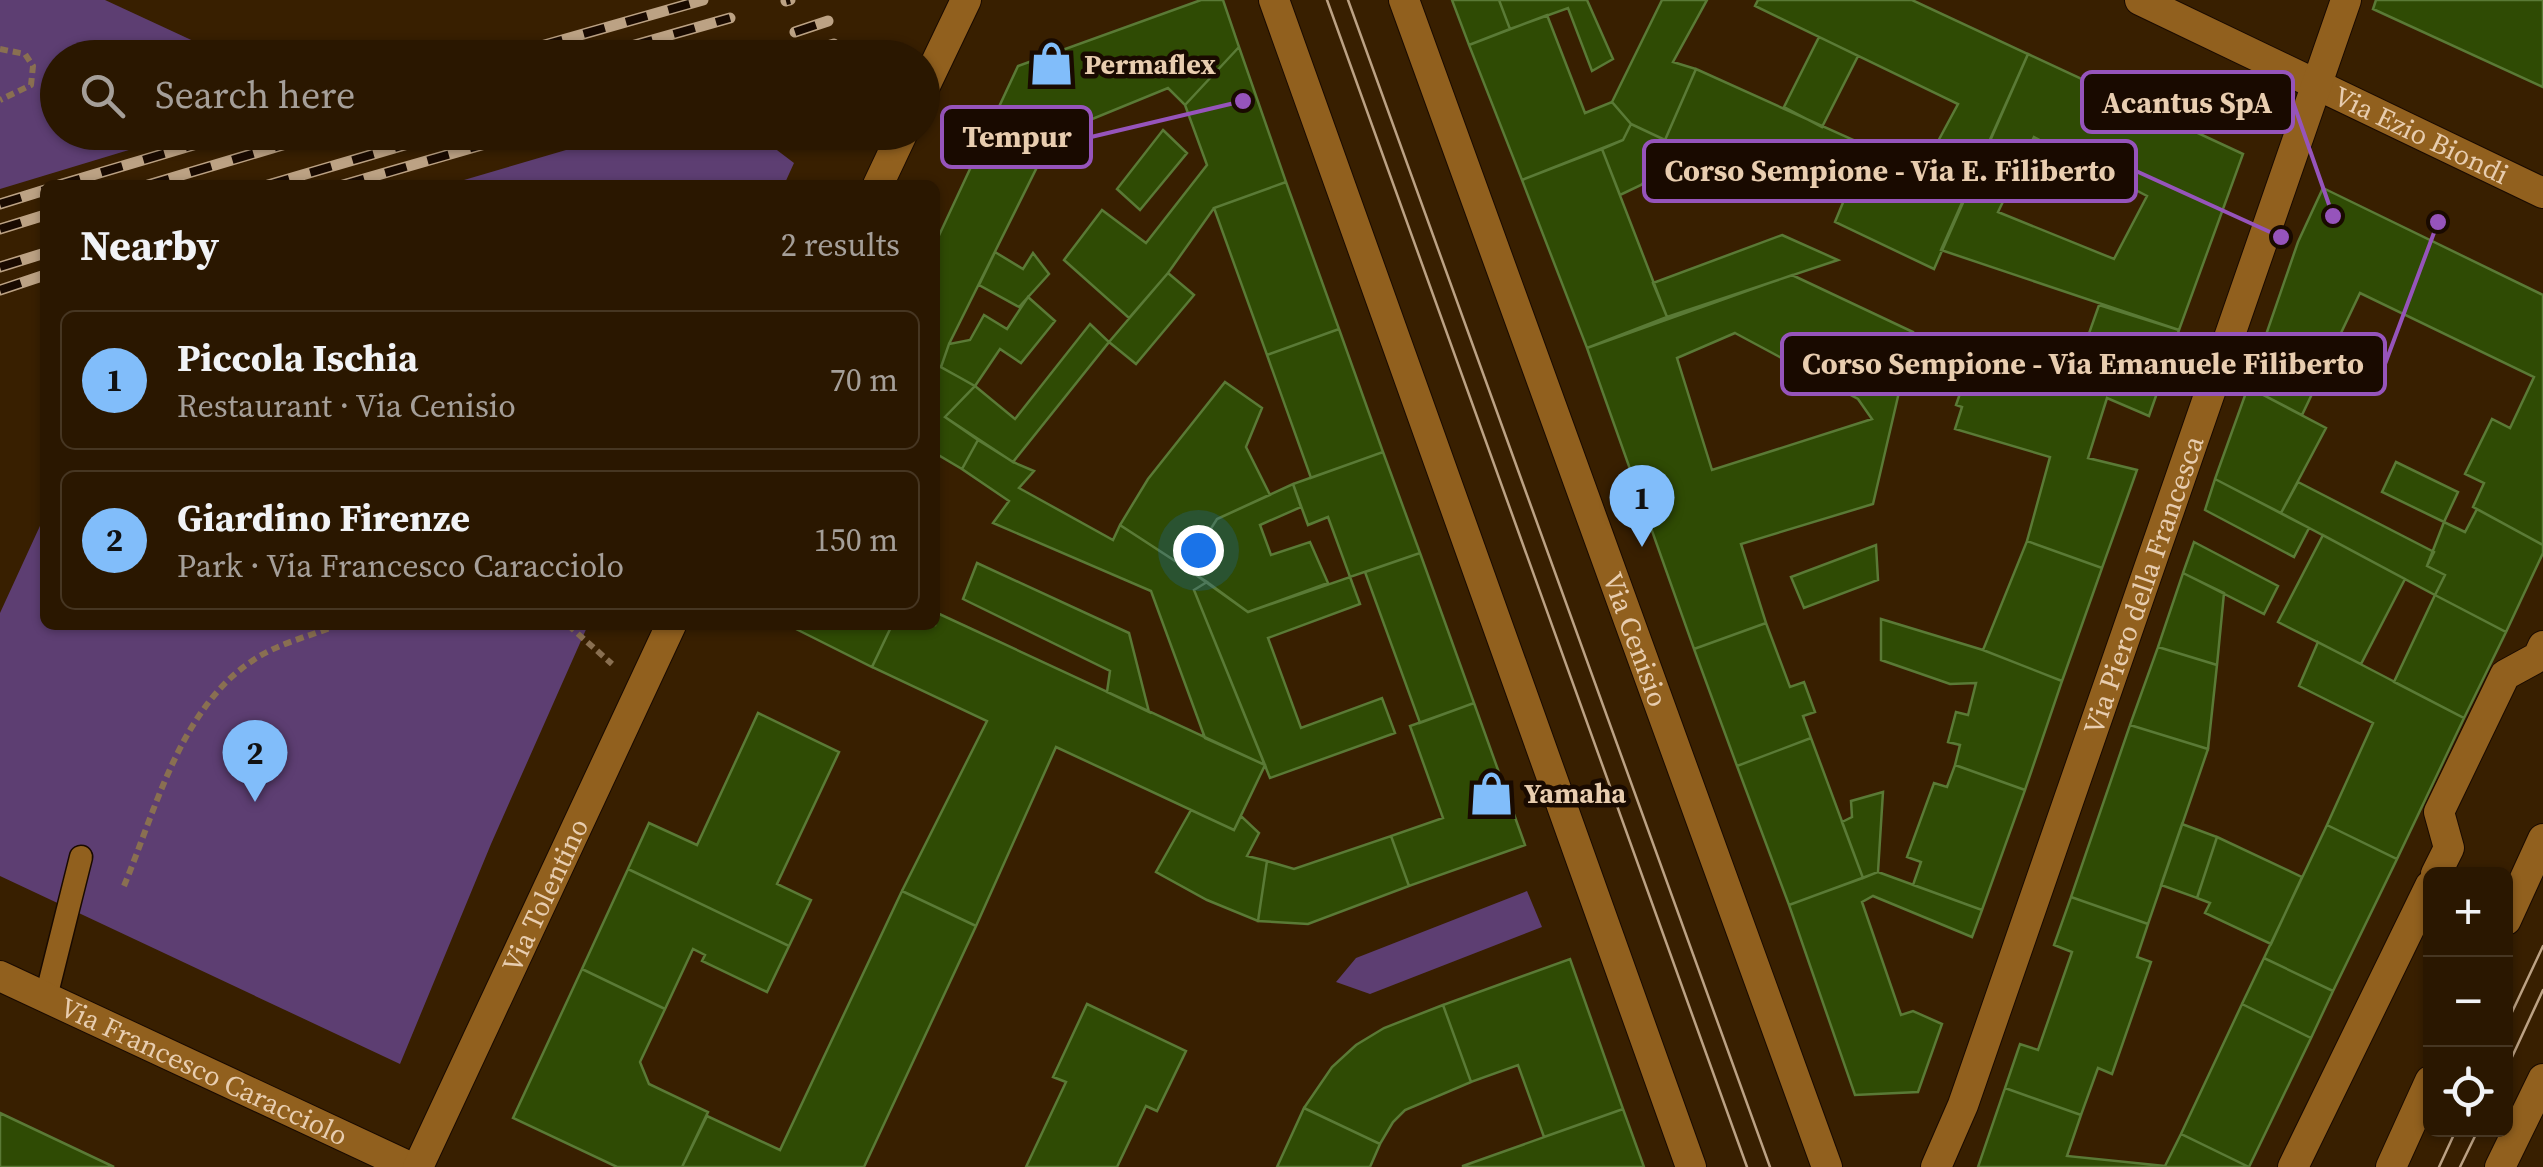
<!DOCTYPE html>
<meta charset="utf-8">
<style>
:root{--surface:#2a1700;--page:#36240f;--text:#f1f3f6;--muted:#a59f99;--line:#463622;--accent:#81bdfa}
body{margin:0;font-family:"Source Serif 4",serif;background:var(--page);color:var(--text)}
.controls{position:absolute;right:30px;bottom:30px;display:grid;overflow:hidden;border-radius:15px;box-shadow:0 2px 8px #0004}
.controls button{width:90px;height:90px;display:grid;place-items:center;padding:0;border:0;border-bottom:2px solid var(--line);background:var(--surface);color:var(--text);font:50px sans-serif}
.you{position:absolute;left:1198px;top:550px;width:35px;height:35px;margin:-25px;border:8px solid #fff;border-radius:50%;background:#1a73e8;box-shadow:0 0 0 15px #1a73e833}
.badge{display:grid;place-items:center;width:65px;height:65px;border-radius:50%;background:var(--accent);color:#111;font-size:32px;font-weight:700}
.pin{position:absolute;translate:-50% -82px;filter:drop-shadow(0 2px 5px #0008)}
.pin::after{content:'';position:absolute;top:52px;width:35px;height:30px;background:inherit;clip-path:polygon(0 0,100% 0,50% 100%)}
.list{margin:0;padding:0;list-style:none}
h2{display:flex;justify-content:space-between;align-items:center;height:130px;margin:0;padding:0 40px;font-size:42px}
h2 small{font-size:32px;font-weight:400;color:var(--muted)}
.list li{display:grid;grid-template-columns:65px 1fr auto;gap:30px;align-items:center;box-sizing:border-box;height:140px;margin:0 20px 20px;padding:0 20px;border:2px solid var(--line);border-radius:15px}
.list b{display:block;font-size:38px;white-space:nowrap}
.list p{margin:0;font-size:32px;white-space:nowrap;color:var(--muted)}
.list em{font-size:32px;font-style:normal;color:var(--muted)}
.icon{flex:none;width:55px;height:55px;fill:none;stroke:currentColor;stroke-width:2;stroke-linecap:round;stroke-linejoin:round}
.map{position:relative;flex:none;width:2543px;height:1167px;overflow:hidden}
.search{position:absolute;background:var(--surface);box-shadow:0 2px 8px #0004;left:40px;top:40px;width:900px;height:110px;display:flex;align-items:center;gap:25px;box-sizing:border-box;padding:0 35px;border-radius:55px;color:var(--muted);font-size:38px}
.panel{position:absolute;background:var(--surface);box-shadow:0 2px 8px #0004;left:40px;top:180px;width:900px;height:450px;border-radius:15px}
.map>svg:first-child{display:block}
.green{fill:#5d3e72}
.building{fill:#2f4b04;stroke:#5a7a36;stroke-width:2.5;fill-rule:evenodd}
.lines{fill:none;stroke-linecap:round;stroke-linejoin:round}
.lane-casing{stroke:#190a00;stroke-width:25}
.street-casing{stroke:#190a00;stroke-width:32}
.secondary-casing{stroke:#190a00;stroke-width:32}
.path{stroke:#896f51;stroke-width:6;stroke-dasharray:8 5;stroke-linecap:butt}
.lane{stroke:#91601e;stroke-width:22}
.street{stroke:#91601e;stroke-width:30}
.secondary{stroke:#91601e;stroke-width:30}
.tram{stroke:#bca284;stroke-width:2.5}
.rail-casing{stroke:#bca284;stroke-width:11}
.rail{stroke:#190a00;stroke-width:8;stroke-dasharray:22;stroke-linecap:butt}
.labels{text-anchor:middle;stroke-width:9;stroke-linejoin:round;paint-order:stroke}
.poi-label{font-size:28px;font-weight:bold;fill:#e8cdaf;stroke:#190a00;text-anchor:start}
.street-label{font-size:28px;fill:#e8cdaf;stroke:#190a00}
.leader{fill:none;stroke:#9654bb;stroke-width:4}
.callout-dot{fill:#9654bb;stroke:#190a00;stroke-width:4}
.callout{fill:#190a00;stroke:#9654bb;stroke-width:4}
.callout-label{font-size:30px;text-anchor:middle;font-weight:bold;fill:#e8cdaf}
</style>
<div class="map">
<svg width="2543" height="1167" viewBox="0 0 2543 1167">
<rect width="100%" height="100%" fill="#381f00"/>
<path class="green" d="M0 0H105L228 57 58 58V132L185 133 0 189Z
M624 133H762L765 141 794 163 784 185H447Z
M45 515V625H588L491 844 400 1064 0 876V613Z
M1527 891 1542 927 1370 994 1336 982 1356 958Z"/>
<path class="building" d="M1201 0H1223L1239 47 1185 105 1168 88 1053 135 949 344 941 367 935 364V244L1018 66Z
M1452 0H1499L1510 29 1469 45Z
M1499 0H1587L1613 59 1592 71 1568 8 1510 29Z
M1662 0H1707L1673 62 1696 69 1665 140 1631 124 1612 102Z
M1758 0H1912L2028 54 1934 269 1835 222 1849 188 1787 160 1773 193 1665 140 1696 69 1922 171 1958 104 1755 6Z
M2376 0H2543V87L2373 9Z
M1547 15 1585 113 1612 102 1631 124 1623 140 1522 180 1469 45Z
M1819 37 1858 56 1822 127 1784 107Z
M1239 47 1286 182 1214 208 1168 273 1129 318 1064 260 1102 210 1146 243 1207 165 1185 105Z
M2028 54 2243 154 2179 330 1941 250ZM2034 137 2147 196 2114 259 1998 212Z
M1631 124 1665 140 1658 167 1641 185 1620 195 1602 149 1623 140Z
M1163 130 1187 153 1140 210 1117 189Z
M1602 149 1667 317 1587 348 1522 180Z
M1286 182 1339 329 1267 355 1214 208Z
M2323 188 2543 295V545L2473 507 2484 483 2465 474 2492 419 2510 428 2534 377 2360 293 2302 415 2248 387 2298 242Z
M1782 235 1838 260 1667 317 1653 283Z
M995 252 1023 269 1033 253 1049 274 1019 307 979 285Z
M1168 273 1194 295 1136 364 1109 342Z
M1792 275 1913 332 1873 504 1741 544 1766 623 1694 649 1587 348ZM1735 333 1858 399 1872 419 1712 470 1677 358Z
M1028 297 1055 321 1021 363 1000 349 975 386 941 367 949 344 970 340 984 315 1007 329Z
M2099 305 2179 330 2149 416 2107 398 2088 458 2137 470 2102 568 2027 541 2050 457 1955 429 1962 407 1956 405 1972 359 1977 361 1984 340 2014 352 2019 337 2080 359Z
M1090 324 1109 342 1013 462 945 417 975 386 1015 419Z
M1339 329 1383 452 1311 478 1267 355Z
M935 364 975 386 945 417 978 440 962 469 935 453Z
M1225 382 1262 408 1246 447 1270 495 1217 519 1186 568 1120 525 1148 479Z
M2248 387 2326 428 2281 513 2215 479Z
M978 440 1013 462 1034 471 1019 488 1113 540 1120 525 1207 582 1194 590 1265 765 1205 738 1151 591 993 523 1009 501 962 469Z
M1383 452 1420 553 1350 577 1328 517 1308 525 1293 484Z
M2396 462 2458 492 2444 522 2382 492Z
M2215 479 2309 528 2294 557 2205 510Z
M2298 482 2434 552 2427 566 2445 575 2435 595 2281 513Z
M1293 484 1301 507 1260 525 1271 555 1310 542 1328 583 1248 612 1186 568 1217 519Z
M2477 509 2543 545V553L2506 632 2435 595 2445 575 2427 566 2444 522 2465 532Z
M2323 535 2405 579 2361 664 2278 622Z
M2027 541 2102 568 2062 681 1983 650Z
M2194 542 2278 586 2264 614 2183 573Z
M1876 545 1878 580 1804 608 1791 577Z
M1420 553 1474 703 1420 723 1365 572Z
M977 563 1129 633 1149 712 1107 692 1110 671 963 599Z
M2183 573 2224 593 2217 665 2158 647Z
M1350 577 1360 604 1268 638 1301 728 1382 698 1395 733 1270 778 1194 590 1207 582 1248 612Z
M2435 595 2506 632 2464 718 2394 682Z
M935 612 1265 765 1234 830 1056 747 976 926 902 891 987 721 872 667 892 625H935Z
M1881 619 1983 650 2062 681 2025 790 1955 765 1960 745 1948 742 1956 712 1968 715 1976 683 1950 684 1881 660Z
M1766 623 1790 687 1804 682 1815 712 1803 716 1811 738 1737 766 1694 649Z
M788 625H892L872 667Z
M2318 642 2464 718 2397 859 2327 825 2373 723 2299 686Z
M2158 647 2217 665 2208 749 2130 725Z
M1474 703 1525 845 1409 886 1391 836 1443 818 1410 726Z
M758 713 839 752 777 884 811 900 789 946 628 869 649 823 697 845Z
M2130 725 2208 749 2148 924 2071 897Z
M1811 738 1863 878 1789 905 1737 766Z
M1955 765 2025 790 1982 910 1913 885 1921 862 1907 857 1934 783 1947 787Z
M1883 792 1878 872 1863 878 1842 822 1852 817 1851 801Z
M1191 810 1234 830 1241 816 1259 833 1247 856 1267 861 1258 921 1207 900 1156 872Z
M2182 824 2217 837 2197 898 2161 885Z
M2327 825 2397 859 2333 991 2264 958Z
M1391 836 1409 886 1308 924 1258 921 1267 861 1294 869Z
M2217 837 2302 877 2271 944 2205 913 2210 903 2197 898Z
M628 869 789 946 767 992 702 961 705 955 693 949 665 1009 582 969Z
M1878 872 1982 910 1972 937 1873 896 1862 902 1901 1015 1913 1011 1942 1024 1918 1092 1855 1095 1789 905Z
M902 891 976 926 864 1167H682L707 1116 780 1150Z
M2071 897 2148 924 2137 957 2151 962 2112 1074 2098 1068 2081 1115 2005 1088 2020 1044 2038 1050 2072 952 2054 945Z
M2264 958 2333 991 2311 1038 2242 1004Z
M1570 959 1623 1109 1544 1137 1518 1065 1471 1082 1443 1005Z
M582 969 665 1009 640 1062 649 1084 708 1112 682 1167H617L513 1118Z
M1087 1004 1186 1051 1157 1111 1146 1106 1117 1167H1026L1066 1082 1053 1077Z
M2242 1004 2311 1038 2249 1167 2181 1134Z
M1443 1005 1471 1082 1405 1110 1393 1122 1380 1144 1304 1108 1332 1067 1356 1045 1384 1028Z
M2005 1088 2081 1115 2067 1156 2165 1166 2181 1134 2249 1167H1978Z
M1304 1108 1380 1144 1370 1167H1277Z
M1623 1109 1644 1167H1463V1166Z
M0 1113 114 1167H0Z"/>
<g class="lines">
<defs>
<path id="lane" d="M46 997 81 857"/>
<g id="street">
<path id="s1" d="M2140 0 2543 193"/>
<path d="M922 92 966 0"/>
<path d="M878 185 903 132"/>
<path d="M2436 874 2449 848 2439 812 2505 675 2538 657 2543 646"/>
<path id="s2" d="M0 976 410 1167"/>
<path id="s3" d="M418 1167 671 625"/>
<path id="s4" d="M1936 1167 1963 1105 2346 0"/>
<path d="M2293 1167 2430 886"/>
<path d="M2500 1167 2543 1079"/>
</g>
<g id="secondary">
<path d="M1274 0 1691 1167"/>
<path id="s5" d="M1404 0 1827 1167"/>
<path d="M2506 920 2543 839"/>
<path d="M2391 1167 2430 1081"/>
</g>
</defs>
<use href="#lane" class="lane-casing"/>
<use href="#street" class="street-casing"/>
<use href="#secondary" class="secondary-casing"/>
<path class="path" d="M0 49 25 54 33 66 31 85 0 100
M568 625 612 664
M124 886C156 809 180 709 252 661 276 644 310 636 338 625"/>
<use href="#lane" class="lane"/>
<use href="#street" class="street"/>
<use href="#secondary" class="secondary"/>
<path class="tram" d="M1327 0 1747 1167
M1348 0 1770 1167
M2506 1025 2543 946
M2506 1070 2543 990
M2439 1167 2456 1130
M2460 1167 2478 1130"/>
<defs>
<path id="rail" d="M786 1 790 0
M795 32 828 21
M801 54 834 44
M499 58 703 0
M589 58 730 18
M707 58 739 48
M59 185 237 132
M148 185 326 132
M268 185 449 132
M343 185 527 132
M0 204 45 190
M0 229 45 215
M0 267 45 253
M0 290 45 275"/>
</defs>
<use href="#rail" class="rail-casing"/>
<use href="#rail" class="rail"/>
</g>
<defs>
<symbol id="shop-bare" viewBox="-9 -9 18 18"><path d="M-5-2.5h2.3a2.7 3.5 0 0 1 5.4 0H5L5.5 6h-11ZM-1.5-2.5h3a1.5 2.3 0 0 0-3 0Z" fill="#81bdfa" stroke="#190a00" stroke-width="2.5" paint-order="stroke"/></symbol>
</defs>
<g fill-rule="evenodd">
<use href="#shop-bare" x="1020" y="32" width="63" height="63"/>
<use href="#shop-bare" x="1460" y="762" width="63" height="63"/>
</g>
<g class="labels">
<g class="poi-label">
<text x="1084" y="74">Permaflex</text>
<text x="1524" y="803">Yamaha</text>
</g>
<g class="street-label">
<text dy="10" stroke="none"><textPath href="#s1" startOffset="312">Via Ezio Biondi</textPath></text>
<text dy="10" stroke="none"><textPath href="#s4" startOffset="618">Via Piero della Francesca</textPath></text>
<text dy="10" stroke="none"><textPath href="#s5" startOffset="680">Via Cenisio</textPath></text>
<text dy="10" stroke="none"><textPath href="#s3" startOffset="300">Via Tolentino</textPath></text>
<text dy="10" stroke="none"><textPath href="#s2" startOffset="225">Via Francesco Caracciolo</textPath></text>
</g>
</g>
<path class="leader" d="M2333 216L2293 102M1243 101L1091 137M2281 237L2136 171M2438 222L2385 364"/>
<g class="callout-dot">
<circle cx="2333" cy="216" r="10"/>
<circle cx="1243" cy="101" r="10"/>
<circle cx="2281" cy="237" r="10"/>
<circle cx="2438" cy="222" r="10"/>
</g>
<g class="callout">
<rect x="2082" y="72" width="211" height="60" rx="10"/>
<rect x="942" y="107" width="149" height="60" rx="10"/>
<rect x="1644" y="141" width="492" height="60" rx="10"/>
<rect x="1782" y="334" width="603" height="60" rx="10"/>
</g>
<g class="callout-label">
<text x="2187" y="113">Acantus SpA</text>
<text x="1017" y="147">Tempur</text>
<text x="1890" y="181">Corso Sempione - Via E. Filiberto</text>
<text x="2083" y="374">Corso Sempione - Via Emanuele Filiberto</text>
</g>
</svg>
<div class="controls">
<button>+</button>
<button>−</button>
<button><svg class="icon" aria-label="locate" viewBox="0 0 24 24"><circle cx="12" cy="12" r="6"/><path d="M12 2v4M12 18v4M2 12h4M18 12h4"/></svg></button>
</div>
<div class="you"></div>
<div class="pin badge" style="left:1642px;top:547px">1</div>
<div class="pin badge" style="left:255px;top:802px">2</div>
<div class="search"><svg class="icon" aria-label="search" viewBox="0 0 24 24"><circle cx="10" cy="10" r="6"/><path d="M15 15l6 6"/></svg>Search here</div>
<section class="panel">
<h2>Nearby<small>2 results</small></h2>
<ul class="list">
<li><span class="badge">1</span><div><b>Piccola Ischia</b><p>Restaurant · Via Cenisio</p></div><em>70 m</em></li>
<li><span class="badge">2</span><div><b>Giardino Firenze</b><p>Park · Via Francesco Caracciolo</p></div><em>150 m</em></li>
</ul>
</section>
</div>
